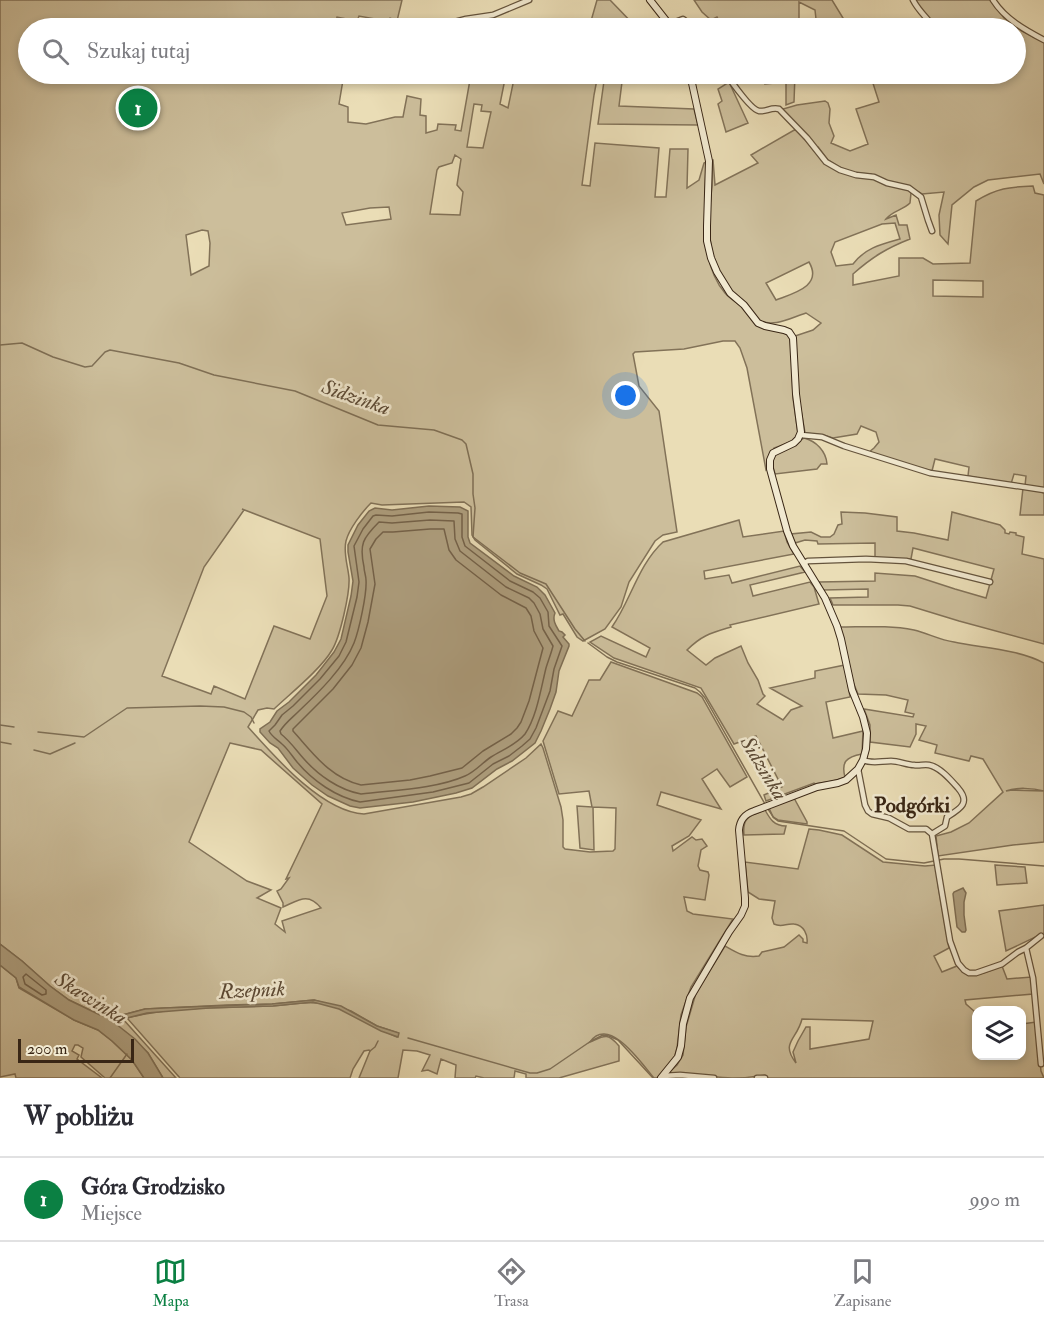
<!DOCTYPE html>
<html lang="pl">
<meta charset="utf-8">
<style>
:root{--surface:#fff;--page:#f7f7f7;--text:#2b2b33;--muted:#7c7c81;--line:#e1e1e2;--accent:#0b8043}
body{margin:0;font-family:"IM FELL Double Pica",serif;background:var(--page);color:var(--text)}
.controls{position:absolute;right:18px;bottom:18px;display:grid;overflow:hidden;border-radius:12px;box-shadow:0 3px 9px #0003}
.controls button{width:54px;height:54px;display:grid;place-items:center;padding:0;border:0;border-bottom:2px solid var(--line);background:var(--surface);color:var(--text);font:30px sans-serif}
.scale{position:absolute;left:18px;bottom:15px;width:116px;box-sizing:border-box;padding-left:6px;border:3px solid #392615;border-top:0;font-size:16px;line-height:21px;white-space:nowrap;color:#392615;-webkit-text-stroke:4px #f1e9d0;paint-order:stroke}
.you{position:absolute;left:626px;top:396px;width:21px;height:21px;margin:-15px;border:4px solid #fff;border-radius:50%;background:#1a73e8;box-shadow:0 0 0 9px #1a73e833}
.badge{display:grid;place-items:center;width:39px;height:39px;border-radius:50%;background:var(--accent);color:#fff;font-size:20px;font-weight:700}
.pin{position:absolute;translate:-50% -50%;border:3px solid #fff;box-shadow:0 2px 6px #0006}
.list{margin:0;padding:0;list-style:none}
h2{display:flex;justify-content:space-between;align-items:center;height:78px;margin:0;padding:0 24px;font-size:26px}
h2 small{font-size:20px;font-weight:400;color:var(--muted)}
.list li{display:grid;grid-template-columns:39px 1fr auto;gap:18px;align-items:center;box-sizing:border-box;height:84px;padding:0 24px;border-top:2px solid var(--line)}
.list b{display:block;font-size:22px;white-space:nowrap}
.list p{margin:0;font-size:20px;white-space:nowrap;color:var(--muted)}
.list em{font-size:20px;font-style:normal;color:var(--muted)}
.icon{flex:none;width:33px;height:33px;fill:none;stroke:currentColor;stroke-width:2;stroke-linecap:round;stroke-linejoin:round}
.map{position:relative;flex:none;width:1044px;height:1078px;overflow:hidden}
.search{position:absolute;background:var(--surface);box-shadow:0 3px 9px #0003;left:18px;right:18px;top:18px;height:66px;display:flex;align-items:center;gap:15px;box-sizing:border-box;padding:0 21px;border-radius:33px;color:var(--muted);font-size:22px}
.sheet{height:162px;background:var(--surface)}
nav{display:flex;justify-content:space-around;align-items:center;box-sizing:border-box;height:84px;border-top:2px solid var(--line);background:var(--surface);font-size:16px;color:var(--muted)}
nav a{display:grid;justify-items:center;gap:3px}
nav .on{color:var(--accent)}
.map>svg:first-child{display:block}
.green{fill:#ccbe9b;stroke:#827258;stroke-width:1.5;fill-rule:evenodd}
.water{fill:#ae9f7f;stroke:#7f6f55;stroke-width:1.5}
.lines{fill:none;stroke-linecap:round;stroke-linejoin:round}
.shore{stroke:#74624a;stroke-width:1.5}
.stream{stroke:#7f6f55;stroke-width:1.5}
.street-casing{stroke:#65543d;stroke-width:7}
.secondary-casing{stroke:#392615;stroke-width:8}
.street{stroke:#f1e9d0;stroke-width:4.5}
.secondary{stroke:#f1e9d0;stroke-width:6}
.labels{text-anchor:middle;stroke-width:5;stroke-linejoin:round;paint-order:stroke}
.water-label{font-size:21px;font-style:italic;fill:#5c4a35;stroke:#f1e9d0}
.neighbourhood-label{font-size:21px;font-weight:bold;fill:#392615;stroke:#f1e9d0}
</style>
<div class="map">
<svg width="1044" height="1078" viewBox="0 0 1044 1078">
<rect width="100%" height="100%" fill="#eaddb6"/>
<filter id="stains"><feTurbulence type="fractalNoise" baseFrequency=".00333" numOctaves="4"/><feColorMatrix values="0 0 0 0 .2 0 0 0 0 .09 0 0 0 0 .02 0 0 0 .5 -.17"/></filter>
<radialGradient id="worn" r=".72"><stop offset=".6" stop-color="#630" stop-opacity="0"/><stop offset="1" stop-color="#630" stop-opacity=".3"/></radialGradient>
<path class="green" d="M0 0H402L397 21 390 18 386 21 359 16 357 21 337 17 334 28 308 24 306 28H28V74H344L339 104 348 107V122L366 124 395 117H403L407 96 421 99 420 115 426 116V133L437 130 438 124 456 125 455 130 461 131 471 74H488L487 79 497 81 498 74H506L500 104 508 108 515 74H598L594 95 582 185 590 186 595 143 659 148 655 197H666L670 149H688L687 188 699 180 704 163 706 162C706 202 697 261 725 293 731 300 740 304 746 311 749 314 751 319 755 322 765 331 784 326 791 340L793 398 798 434 793 441 774 448 768 458V468L766 470 747 368 740 348 735 341H723L684 349 635 352 633 354 639 386 659 411 677 532 663 535 655 541 629 582 621 607 605 629 583 641 577 637 563 614 560 615 547 589 541 585 517 574 475 540 472 535 471 507 464 502 382 505 371 503C362 512 349 529 346 541 343 553 348 566 349 578 350 593 340 637 332 650 321 669 291 693 274 709L267 708 258 710 248 727C274 756 322 812 364 814L461 797 471 794 483 787 526 758 541 744 543 748 561 807 563 820V847L565 849 590 852 613 851 615 849 616 808 593 807 594 850 580 848 577 806 592 807 589 791 559 794 543 741 558 711 572 716 589 680H600L611 662 697 693 702 697 747 777 730 787 717 769 702 779 721 809 661 792 657 805 701 820 689 836 672 846 673 851 692 837 696 840 702 839 707 846 701 850 698 866 700 870 708 872 709 875 705 900 684 897 687 911 693 914 733 919 691 987 681 1015 677 1048 674 1059 657 1078H654C642 1064 609 1015 590 1042 604 1036 607 1032 619 1046V1061L559 1078H526V1074L515 1071 514 1078H484L476 1076 475 1078H455L456 1065 441 1059 437 1074 428 1070 422 1071 430 1055 417 1051 403 1050 398 1078H359L370 1051 369 1050 364 1051 353 1069 350 1078H180L127 1018C173 1006 223 1008 270 1006 290 1005 310 1000 330 1005 354 1012 374 1028 397 1037L398 1033 377 1026 351 1011 314 1000 272 1004 227 1005 145 1009 115 1017 100 1015 69 1000 50 986 22 961 0 944ZM474 104 482 105 481 111 491 112 483 148 467 147ZM455 155 461 159 457 185 463 192 460 215 430 214 437 170 439 167 452 163ZM389 207 391 219 346 225 342 213 370 208ZM202 230 208 231 210 243 209 266 191 275 186 235ZM242 509 320 539 327 596 310 639 274 626 245 699 214 686 211 694 162 676 204 567 244 510ZM230 743 261 750 322 804 286 879 289 878 281 889 277 891 283 903V907C299 900 308 892 321 908L282 921 285 932 275 924 281 908 257 898 271 890 247 881 189 842Z
M597 0H610L635 26 634 28H589Z
M694 0H832L846 23 852 28H817L815 10 799 2V28H719L722 26 717 17 711 20 702 12Z
M914 0H991L1004 18 1022 31 1044 42V184L1040 174 988 180 974 187 952 205 948 244 940 235 939 215 944 192 922 194 917 191 911 193 910 203C903 210 892 211 886 219L896 215 899 225H907L910 239C887 248 872 257 853 274V285L899 276V258H923L933 264 970 263 976 201C997 188 1009 187 1033 186L1035 193 1044 195V488L1025 486 1026 476 1014 474 1011 484 968 476 969 467 935 459 932 471 868 453 874 448 879 442 876 432 861 426 857 434 833 438 823 435 805 433 798 393 795 336 813 330 821 323 806 313C790 318 774 328 758 320L728 290 713 259 708 224 712 186V160H713L715 185 758 163 751 155 796 129 821 159 841 172 874 177 871 174 855 173 839 167 828 160 818 147 814 146 783 112V109L797 105 825 101 828 103 830 109 829 123 834 136 831 143 850 151 868 144 856 109 879 102 870 74H1016V28H936C931 17 918 12 914 0ZM895 223 900 239C882 244 865 248 853 264L836 266 831 252 835 242 882 224ZM809 262C823 286 794 293 776 300L766 283ZM933 280 983 281V297L933 296Z
M605 74H623L619 106 694 109 698 125 598 124Z
M762 74H795L794 102 786 105V82L765 84 766 79Z
M729 82 748 123 726 132 718 104 722 101 718 89Z
M804 438C816 441 826 451 827 464H821L817 469 775 474 772 463 774 455Z
M1023 488 1041 490 1044 494V515H1020Z
M841 512 865 513 897 517V531L914 533 948 540 952 512 1000 525 1005 530V533L1009 534 1010 532 1016 533V535L1024 537 1022 554 1044 559V644L959 621 910 606 898 605H833L830 598 868 597V589L823 590 819 582 875 581V573L915 576 955 589 986 598 994 569 913 548 911 559 875 558V543L818 544 817 541 805 540 795 543 791 534 811 532 821 537H830L834 534 838 525 842 524Z
M739 520 743 537 784 531 787 542 794 554 704 571 705 579 729 575 732 583 800 566 805 572 750 585 753 596 810 582 814 587 819 604 730 625 731 627C711 633 702 635 687 650L706 665 715 658 741 646 748 663 758 680 763 694 765 696 757 704 783 720 791 710 802 706 770 688 815 678V671L845 665 850 697 826 702 833 738 863 731 862 754C846 757 841 762 845 777 836 782 825 782 815 784L814 783 766 801 764 795 782 787 756 736 734 744 701 688 614 658 590 642 601 636 646 657 650 648 612 627C631 600 638 565 663 542Z
M839 627C864 627 889 625 914 630 927 633 940 640 954 642 983 648 1017 649 1044 663V791C1033 788 1016 787 1006 791L1012 790 1044 791V842L1013 845 938 856 936 836 951 832 969 823 1003 792 983 759 971 756 969 761 935 753 937 745 919 740 926 726 916 724V734L910 747 870 742V725L864 709 913 717 914 714 905 712 908 700 886 695 858 694 853 682Z
M794 798 807 822V824L778 820 773 817 769 808Z
M765 810C770 819 774 826 786 826L784 834 744 835C742 817 750 816 765 810Z
M809 829 819 830 842 835 883 862 925 866 936 865 938 885 949 948 934 956 942 972 957 966C960 969 962 971 965 973 975 978 992 970 1002 966L1007 979 1032 977 1033 994 965 1000 966 1004 974 1011 975 1027H976V1056H1022V1024L1036 1022 1041 1071 1044 1078H767L765 1075C754 1077 743 1078 732 1078 710 1077 688 1074 666 1075L677 1065 683 1055 686 1027 696 993 725 946C737 953 745 958 759 956L762 952 784 947 799 935 803 939V942L807 943C808 935 804 925 794 924 786 923 782 928 774 924L772 918 775 901 759 899 748 892 745 862 798 869ZM802 1019 873 1021 869 1039 810 1049V1027H806L798 1041 793 1052 796 1063C780 1042 797 1040 802 1019Z
M995 865 1025 867 1027 883 997 885Z
M1044 905V933L1006 951 999 911Z
M0 965 16 978 19 988 74 1020 98 1030 112 1041 132 1060 144 1078H105L81 1057 83 1048 78 1045H75L72 1051 79 1055 77 1059 102 1078H16L15 1074 0 1077Z
M122 1018 176 1078H163L148 1053 110 1020Z"/>
<path class="water" d="M429 506 460 507 468 511V537L470 543 514 576 537 587 545 595 555 613C552 620 556 626 559 631L562 632 565 635 563 637 569 644V646L559 671 556 692 550 709 541 731 535 743 512 761 497 769 472 788 456 793 413 802 360 808 350 806 328 796 312 785 293 768 278 748 270 743 260 732V729L270 722 277 711 289 702 316 675 334 652 341 639 351 596 353 581 348 552V545L358 525 369 511 375 508 392 510Z
M963 888 966 893 964 902V915L966 930 965 932H962L957 927 953 894 954 892Z
M0 944 22 961 50 986 69 1000 100 1015 115 1017 145 1009 164 1008 272 1004 314 1000 341 1006 377 1026 399 1033 398 1037 381 1031 339 1009 313 1002 273 1006 209 1008 147 1013 127 1018 111 1020 135 1039 148 1053 163 1078H144L132 1060 112 1041 98 1030 74 1020 19 987 16 978 0 965Z"/>
<g class="lines">
<path class="shore" d="M429 512 458 513 462 514V537L465 546 510 581 533 592 540 598 548 612 549 626 562 646 554 669 550 691 536 728 530 739 522 746 509 756 493 764 469 783 433 792 360 802C336 797 313 781 297 762 292 756 288 749 282 744 277 739 272 737 269 731L275 725 282 715 293 706 320 679 339 656 346 642 357 597 359 582 354 546 363 529 373 516 376 515 392 516Z
M430 520 454 521 455 539 460 551 506 587 529 598 534 603 540 614 543 629 553 646C551 654 548 661 546 668 541 688 537 716 525 734 516 745 502 750 491 757 482 763 475 772 465 776 436 789 392 790 361 794 339 790 318 775 304 759 296 750 290 741 281 734L280 731C286 722 292 718 299 711 318 693 344 668 354 643 359 630 367 594 366 580 366 576 364 571 364 567 359 544 363 538 379 522L392 523Z
M430 529H444L449 550 456 560 501 595 526 608 531 616 534 631 543 648 529 701 521 722 517 728 511 734 483 751 462 768 430 776 410 780 361 785C330 778 313 753 293 731V729L333 689 352 665 361 648 368 622 375 584 370 549 376 539 383 532H393Z
M26 974 46 990V994L42 995 25 984 23 977Z"/>
<path class="stream" d="M0 345 22 343 53 357 85 367 92 366 105 352 110 350 179 363 214 375 295 391 378 425 434 430 462 440 466 444 473 474V494L475 508 473 537 520 573 546 584 575 629 585 641
M588 643 607 657 617 662 695 688 700 692 705 698 765 804
M0 725 14 727
M38 732 84 737 127 708 200 706 224 707 244 712 251 717 254 723
M0 742 11 744
M34 750 50 754 75 743
M768 809 774 818 778 821 844 831 886 859 924 863 944 859H959L1044 866
M408 1038 530 1073H537L550 1069 591 1041 603 1035 609 1036 618 1040 653 1078
M370 1051 375 1047 378 1041
M110 1078 127 1054"/>
<defs>
<path id="street" d="M913 0C919 12 928 18 934 28
M993 0C1005 19 1025 30 1044 40
M670 24 683 19 687 22 693 28
M432 28 466 19 493 15 529 0
M726 74C731 81 751 110 759 111 766 112 771 107 779 109L807 138 826 162 840 170 856 175 874 177 887 183 909 188 921 197 928 220 932 231
M801 435 822 437 844 446 930 473 1044 490
M804 563 808 561 866 559 906 561 990 582
M858 769 865 805 868 811 872 814 889 818 909 829H926L932 834 945 826 947 817C960 809 971 803 958 788 951 780 940 767 929 765 924 764 919 766 914 765 907 765 899 761 891 761 881 761 872 764 863 760
M932 834 950 941 958 963 964 970 969 973H976L1002 964 1018 952 1026 948 1041 936
M1026 948 1033 978 1041 1064
M663 1076 680 1075 714 1078
M757 1078H765"/>
<path id="secondary" d="M650 0 672 28
M661 1078 678 1057 681 1046 683 1024 690 998 729 932 741 915 745 906V898L739 830C740 819 745 814 754 811L817 787 838 783 846 780 858 769 863 760 866 749 867 733 863 717 852 690 841 639 837 626 825 598 793 546 787 531 770 469V460L773 453 794 443 798 439 801 432 796 394 793 338 789 332 784 330 765 326 758 323 744 305 730 293 717 272 711 258 707 241V226L709 161 690 74"/>
</defs>
<use href="#street" class="street-casing"/>
<use href="#secondary" class="secondary-casing"/>
<use href="#street" class="street"/>
<use href="#secondary" class="secondary"/>
</g>
<g class="labels">
<g class="water-label">
<text transform="translate(356 397) rotate(19)" y="7">Sidzinka</text>
<text transform="translate(764 768) rotate(59)" y="7">Sidzinka</text>
<text transform="translate(252 990) rotate(-3)" y="7">Rzepnik</text>
<text transform="translate(91 998) rotate(32)" y="7">Skawinka</text>
</g>
<g class="neighbourhood-label">
<text x="912" y="812">Podgórki</text>
</g>
</g>
<rect width="100%" height="100%" filter="url(#stains)"/>
<rect width="100%" height="100%" fill="url(#worn)"/>
</svg>
<div class="controls">
<button><svg class="icon" aria-label="layers" viewBox="0 0 24 24"><path d="M12 4l9 5-9 5-9-5zM3 14l9 5 9-5"/></svg></button>
</div>
<div class="scale">200 m</div>
<div class="you"></div>
<div class="pin badge" style="left:138px;top:108px">1</div>
<div class="search"><svg class="icon" aria-label="search" viewBox="0 0 24 24"><circle cx="10" cy="10" r="6"/><path d="M15 15l6 6"/></svg>Szukaj tutaj</div>
</div>
<section class="sheet">
<h2>W pobliżu<small></small></h2>
<ul class="list">
<li><span class="badge">1</span><div><b>Góra Grodzisko</b><p>Miejsce</p></div><em>990 m</em></li>
</ul>
</section>
<nav>
<a class="on"><svg class="icon" aria-label="map" viewBox="0 0 24 24"><path d="M3 6l6-2 6 2 6-2v14l-6 2-6-2-6 2zM9 4v14M15 6v14"/></svg>Mapa</a>
<a><svg class="icon" aria-label="directions" viewBox="0 0 24 24"><path d="M12 3l9 9-9 9-9-9zM9 14v-3h6M13 9l2 2-2 2"/></svg>Trasa</a>
<a><svg class="icon" aria-label="saved" viewBox="0 0 24 24"><path d="M7 4h10v16l-5-4-5 4z"/></svg>Zapisane</a>
</nav>
